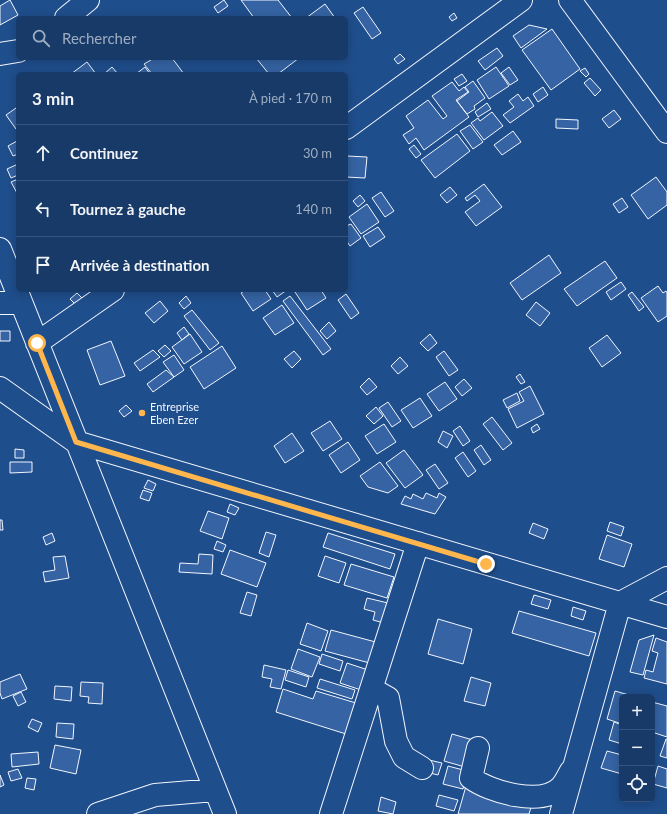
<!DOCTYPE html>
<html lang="fr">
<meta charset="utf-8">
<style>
:root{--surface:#173a69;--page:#20416f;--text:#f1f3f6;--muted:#9eadc0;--line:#36547d}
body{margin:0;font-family:Lato,sans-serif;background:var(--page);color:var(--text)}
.controls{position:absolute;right:12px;bottom:12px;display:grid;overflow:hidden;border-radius:6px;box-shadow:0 2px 10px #0003}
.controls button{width:36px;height:36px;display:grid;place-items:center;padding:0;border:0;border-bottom:1px solid var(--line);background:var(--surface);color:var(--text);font:20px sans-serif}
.stop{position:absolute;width:12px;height:12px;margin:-9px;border:3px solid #ffb74d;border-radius:50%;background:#fff}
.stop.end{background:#ffb74d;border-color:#fff;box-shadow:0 1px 4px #0008}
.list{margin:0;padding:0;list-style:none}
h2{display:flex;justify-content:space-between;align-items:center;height:52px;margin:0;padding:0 16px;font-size:17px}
h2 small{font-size:13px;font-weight:400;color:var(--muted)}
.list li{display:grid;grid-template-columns:26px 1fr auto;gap:12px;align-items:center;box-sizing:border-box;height:56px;padding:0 16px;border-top:1px solid var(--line)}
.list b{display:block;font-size:15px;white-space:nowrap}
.list em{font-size:13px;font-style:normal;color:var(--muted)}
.icon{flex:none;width:22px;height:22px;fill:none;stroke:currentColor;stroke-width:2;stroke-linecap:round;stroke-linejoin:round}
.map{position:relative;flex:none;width:667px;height:814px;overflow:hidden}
.search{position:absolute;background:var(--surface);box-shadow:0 2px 10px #0003;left:16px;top:16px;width:332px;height:44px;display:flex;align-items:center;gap:10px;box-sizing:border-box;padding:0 14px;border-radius:6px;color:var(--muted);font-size:15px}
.panel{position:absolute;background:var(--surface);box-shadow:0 2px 10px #0003;left:16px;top:72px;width:332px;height:220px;border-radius:6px}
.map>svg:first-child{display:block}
.building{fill:#3563a3;stroke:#f2f6ff}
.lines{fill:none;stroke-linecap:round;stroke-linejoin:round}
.minor-casing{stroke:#f2f6ff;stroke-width:24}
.minor{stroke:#1f4e8c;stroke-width:22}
.route{stroke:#ffb74d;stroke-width:5}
.poi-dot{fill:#ffb74d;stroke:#1f4e8c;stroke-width:1.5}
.labels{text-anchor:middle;stroke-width:3;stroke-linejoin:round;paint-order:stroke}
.poi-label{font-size:11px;fill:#f2f6ff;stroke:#1f4e8c;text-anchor:start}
</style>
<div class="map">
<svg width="667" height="814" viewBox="0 0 667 814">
<rect width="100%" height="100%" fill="#1f4e8c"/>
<path class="building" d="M10 0 18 15 0 25V6Z
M224 0 228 6 218 13 214 7Z
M241 0H278L292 18H254Z
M325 4 335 18H306Z
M363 7 381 33 372 39 354 13Z
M454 13 457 18 452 21 449 17Z
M529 25 547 29 521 48 513 36Z
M552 29 580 69 551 90 522 50Z
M497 48 503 56 485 70 478 61Z
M400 54 405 59 398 64 394 59Z
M149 58H172L184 74H152L144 64 151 60Z
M256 58H299L278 74H269Z
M87 62 96 74H71Z
M112 67 118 74H104Z
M145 67 150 74H136Z
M496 67 509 86 489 99 477 80Z
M509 67 518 80 510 85 501 73Z
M585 68 589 74 586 77 580 71Z
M462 74 467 81 459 86 454 79Z
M590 78 601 90 595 96 584 83Z
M473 81 485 98 474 106 475 109 467 114 457 101 469 92 465 87Z
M452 82 459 91 464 87 468 92 456 100 469 117 424 150 416 138 409 144 403 135 414 128 406 116 428 100 443 119 447 116 432 96Z
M543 87 548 95 538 102 533 94Z
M518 94 523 101 528 97 534 106 510 123 503 115 514 107 509 101Z
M487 103 491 109 478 117 475 112Z
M16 108 18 112V127L16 129 6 115Z
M614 110 621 119 609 128 602 119Z
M492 112 503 126 484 140 471 123 478 118 480 121Z
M556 119 578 120V129L556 128Z
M470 125 483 142 473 149 460 131Z
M513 131 521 142 502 155 494 145Z
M457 134 470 151 435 178 421 160Z
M17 141 18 154 13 156 8 146Z
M414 145 421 154 416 158 409 149Z
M347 156 367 157 365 178 346 177Z
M18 164V175L11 178 7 169Z
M656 177 667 192V205L648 219 631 195Z
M18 179V192L17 193 11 182Z
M484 184 502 207 476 226 465 212 480 201 475 195 467 201 465 198Z
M450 187 457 195 447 203 440 195Z
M381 192 394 211 385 217 372 198Z
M360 195 365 201 358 207 353 201Z
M622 198 628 207 619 213 613 204Z
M367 204 379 222 361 234 349 217Z
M351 224 361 238 350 246 346 240V226Z
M378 227 385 237 370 247 363 236Z
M549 255 561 273 522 300 510 283Z
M605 261 617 278 577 306 564 289Z
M621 282 626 289 611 300 606 292Z
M658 286 663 293 666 291 667 293V316L658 322 641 298Z
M246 290H265L271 299 253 311 241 293Z
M272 290H287L277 297Z
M299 290H321L326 298 307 310 295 292Z
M632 292 644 307 639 311 628 295Z
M77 293 83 299 76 305 70 299Z
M346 294 359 313 351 319 338 300Z
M186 296 191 303 184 309 179 303Z
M290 296 331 349 323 355 283 301Z
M160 301 168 311 154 323 145 313Z
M536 302 550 313 540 326 526 315Z
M282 305 294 323 275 335 263 318Z
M192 310 219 343 210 350 184 316Z
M329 322 336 331 327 339 320 331Z
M184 327 189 334 182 340 177 333Z
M0 331H10V341H0Z
M190 334 202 352 184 364 172 347Z
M430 334 437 343 428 351 420 343Z
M607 335 621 353 602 367 589 348Z
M111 341 125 376 100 385 87 350Z
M165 345 171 351 164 357 158 351Z
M222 346 236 368 204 389 190 367Z
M153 350 160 357 140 371 134 363Z
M294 351 301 359 292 368 284 359Z
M444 351 458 370 449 376 436 357Z
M174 355 184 370 174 377 163 362Z
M400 357 408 366 398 374 391 366Z
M166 370 174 377 153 392 147 384Z
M520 374 525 382 521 384 516 377Z
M369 378 377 387 367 395 360 387Z
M464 379 472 388 462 396 455 387Z
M445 382 457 399 439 411 427 394Z
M530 386 544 414 517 428 508 409 524 401 519 392Z
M517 393 520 401 507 408 503 400Z
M420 398 432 416 413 428 401 410Z
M388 402 401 421 392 427 379 408Z
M126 405 132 411 124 417 119 411Z
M376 407 383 416 374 424 366 416Z
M492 417 512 443 503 450 483 424Z
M330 421 342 439 323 451 311 433Z
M384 424 396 442 377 454 365 436Z
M537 424 540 429 533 433 531 428Z
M460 426 470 441 463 446 453 431Z
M443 431 453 436 447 448 438 442Z
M292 433 304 451 285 463 274 446Z
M348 442 360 460 341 473 329 455Z
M481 445 491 460 484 465 474 450Z
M15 449 24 450V458H15Z
M404 450 423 475 405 488 386 463Z
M463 452 476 471 468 477 455 458Z
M10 462H32V472L10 473Z
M380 462 398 486 388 493 368 487 360 476Z
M435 464 448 483 439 489 426 470Z
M148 480 156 484 153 491 144 488Z
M143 490 152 493 149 501 140 498Z
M426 493 437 498 439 493 446 497 435 514 401 504 405 496 411 499 413 494 423 499Z
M230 504 239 508 235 515 227 512Z
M208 511 229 518 222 539 200 531Z
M0 520H2L3 530H0Z
M610 522 624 527 621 536 607 531Z
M533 523 548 529 544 539 529 533Z
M266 532 276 535 269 557 259 553Z
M52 533 55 541 46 545 43 537Z
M328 533 395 554 390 569 323 547Z
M607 535 632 544 624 567 599 559Z
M217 541 226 545 223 552 214 549Z
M230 550 266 563 257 587 221 574Z
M199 554 213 555 212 574 179 572 180 563 198 564Z
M65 556 69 578 45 582 43 572 55 570 53 557Z
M325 556 346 563 339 583 318 576Z
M351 564 394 577 387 598 344 585Z
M247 592 257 595 251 616 240 613Z
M534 595 551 600 548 609 531 604Z
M367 598 388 603 384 623 373 620 375 612 364 609Z
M573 607 586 611 583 620 571 616Z
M519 611 596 633 589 656 512 633Z
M438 619 472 629 463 664 428 654Z
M307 623 328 631 321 651 300 644Z
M331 630 383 644 377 665 325 651Z
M654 635 643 675 630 672 639 640Z
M656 638 667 642V684L644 678 646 670 653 672 658 653 652 651Z
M298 649 320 657 312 677 291 669Z
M322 654 343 661 340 671 319 664Z
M347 663 368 670 361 690 340 683Z
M264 665 286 670 281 689 270 687 272 679 262 677Z
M288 670 309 677 306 687 285 680Z
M20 674 27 689 2 699 0 693V682Z
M471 677 491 683 485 706 464 701Z
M320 679 355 690 352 699 317 688Z
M81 682 103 683 102 704 88 703 89 697 80 696Z
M55 686 72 687 71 701 54 699Z
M283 689 313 699 316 691 356 703 346 734 276 712Z
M615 691 636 697H622V724L607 719Z
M21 692 26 702 18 706 13 696Z
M652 702 667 706V737L652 732Z
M32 719 42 723 38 732 28 727Z
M614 722 622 725V744L609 740Z
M57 723 74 724 73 739 56 737Z
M452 734 473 740 465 767 444 761Z
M666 739H667V758L660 756Z
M55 745 81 750 76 774 50 768Z
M607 751 622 755V774L601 768Z
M38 752 39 764 12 767 11 754Z
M429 760 442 763 438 775 426 772Z
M448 766 467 771 463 789 443 784Z
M658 766 667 769V788L653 784Z
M18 769 22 778 11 781 8 772Z
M0 775 4 785 0 787Z
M27 778 36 779 34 790 25 788Z
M466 786 532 804 529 814H458Z
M439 795 458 800 454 811 436 806Z
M381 797 396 802 393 814 378 811Z"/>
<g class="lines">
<defs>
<path id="minor" d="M570 0 667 132
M66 18 88 0
M0 54 18 51
M346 128 521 0
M0 249 225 814
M0 303H21
M37 343 113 290
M0 388 76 442 667 617
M372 689 388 698 396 741 404 757 422 768
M478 748 471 778C490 792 542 807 561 787 565 783 568 776 571 771
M98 814 155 795 215 790
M331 814 418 543
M561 814 620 603 667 578"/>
</defs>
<use href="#minor" class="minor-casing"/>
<use href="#minor" class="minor"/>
</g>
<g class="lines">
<path class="route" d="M37 343 76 442 486 564"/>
</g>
<circle class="poi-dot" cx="142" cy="413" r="4"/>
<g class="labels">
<g class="poi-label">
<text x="150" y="411">Entreprise<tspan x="150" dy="13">Eben Ezer</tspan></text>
</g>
</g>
</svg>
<div class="controls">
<button>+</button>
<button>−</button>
<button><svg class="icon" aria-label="locate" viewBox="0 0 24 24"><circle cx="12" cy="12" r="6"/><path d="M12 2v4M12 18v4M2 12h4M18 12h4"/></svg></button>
</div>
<div class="stop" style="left:37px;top:343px"></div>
<div class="stop end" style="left:486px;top:564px"></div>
<div class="search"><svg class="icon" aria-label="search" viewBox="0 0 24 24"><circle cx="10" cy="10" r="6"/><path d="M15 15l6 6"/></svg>Rechercher</div>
<section class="panel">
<h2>3 min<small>À pied · 170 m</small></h2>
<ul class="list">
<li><svg class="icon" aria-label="ahead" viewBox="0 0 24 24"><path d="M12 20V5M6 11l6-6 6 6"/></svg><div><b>Continuez</b></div><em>30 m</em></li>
<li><svg class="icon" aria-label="left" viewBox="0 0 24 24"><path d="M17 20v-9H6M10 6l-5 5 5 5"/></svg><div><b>Tournez à gauche</b></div><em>140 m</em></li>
<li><svg class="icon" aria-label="arrive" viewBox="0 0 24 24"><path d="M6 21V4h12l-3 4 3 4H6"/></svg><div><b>Arrivée à destination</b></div></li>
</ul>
</section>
</div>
